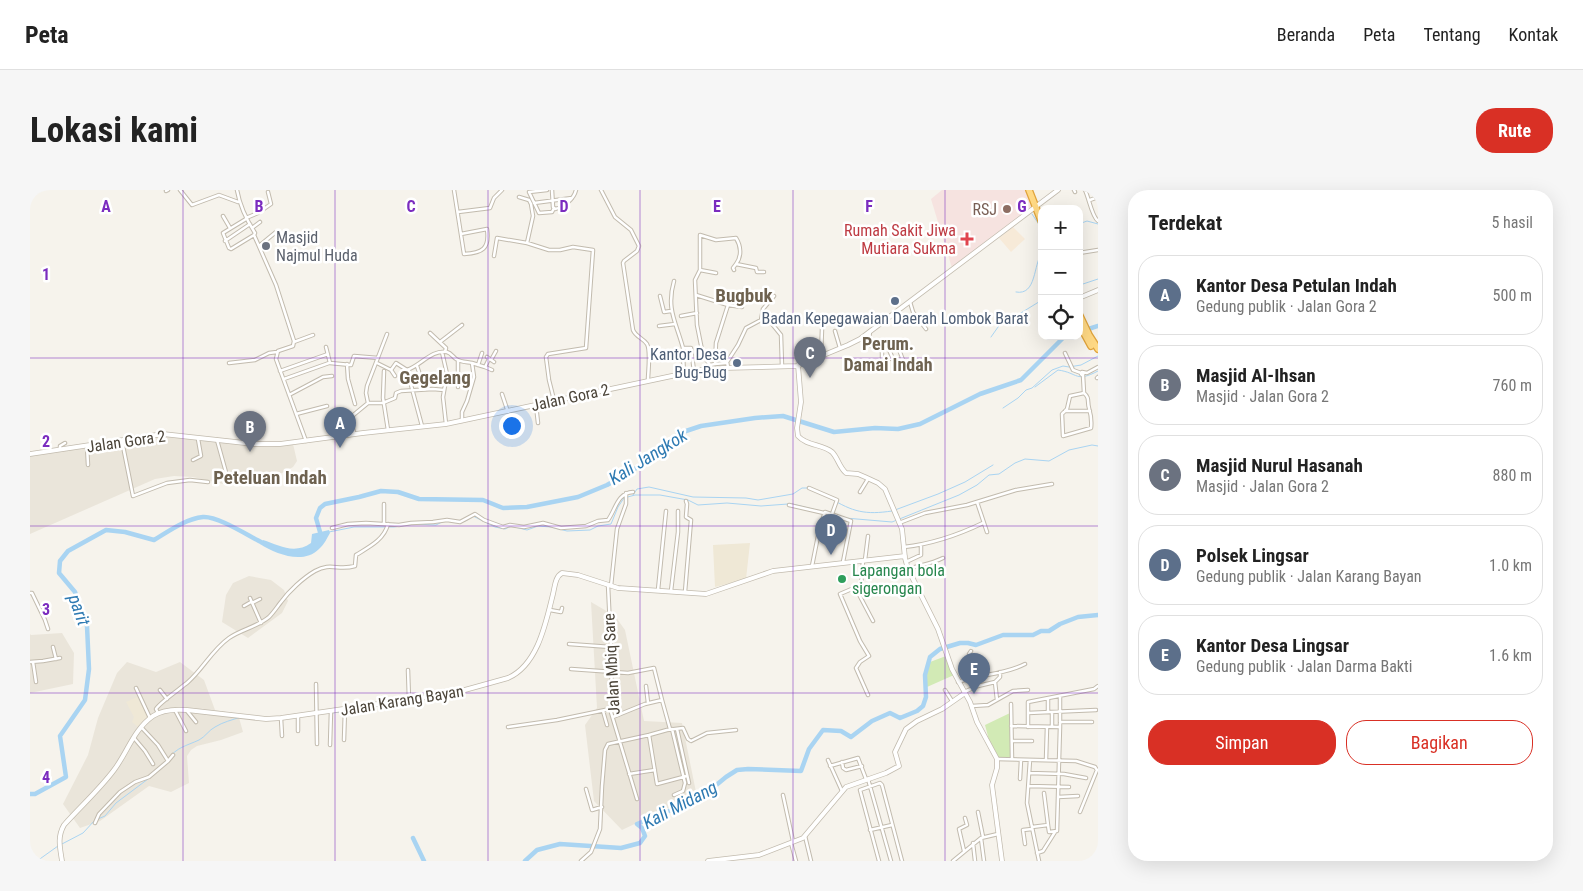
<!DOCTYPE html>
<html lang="id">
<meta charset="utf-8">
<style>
:root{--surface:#fff;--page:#f6f6f6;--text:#222;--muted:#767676;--line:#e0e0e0;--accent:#d93025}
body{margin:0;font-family:"Roboto Condensed",sans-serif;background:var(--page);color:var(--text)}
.controls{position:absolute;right:15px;top:15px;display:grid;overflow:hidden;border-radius:10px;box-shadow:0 5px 20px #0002}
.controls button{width:45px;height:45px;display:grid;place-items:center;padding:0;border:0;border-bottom:1px solid var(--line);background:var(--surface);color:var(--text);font:25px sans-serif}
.you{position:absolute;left:481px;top:235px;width:18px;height:18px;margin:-12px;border:4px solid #fff;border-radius:50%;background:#1a73e8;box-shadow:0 0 0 8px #1a73e833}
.badge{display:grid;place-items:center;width:32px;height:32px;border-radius:50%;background:var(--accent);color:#fff;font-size:16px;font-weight:700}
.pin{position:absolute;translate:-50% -41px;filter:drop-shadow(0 1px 2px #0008)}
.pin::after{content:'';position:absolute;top:26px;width:18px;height:15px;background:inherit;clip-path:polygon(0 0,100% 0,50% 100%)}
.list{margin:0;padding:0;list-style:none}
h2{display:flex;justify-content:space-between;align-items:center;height:65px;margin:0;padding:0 20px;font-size:21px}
h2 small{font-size:16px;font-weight:400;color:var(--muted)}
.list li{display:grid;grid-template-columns:32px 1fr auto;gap:15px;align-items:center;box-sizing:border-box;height:80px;margin:0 10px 10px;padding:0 10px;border:1px solid var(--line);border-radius:20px}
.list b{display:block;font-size:19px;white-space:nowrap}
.list p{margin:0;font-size:16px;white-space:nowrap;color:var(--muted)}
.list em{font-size:16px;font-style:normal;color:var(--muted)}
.actions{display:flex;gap:10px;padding:15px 20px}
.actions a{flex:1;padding:11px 0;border:1px solid var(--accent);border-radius:20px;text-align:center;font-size:18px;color:var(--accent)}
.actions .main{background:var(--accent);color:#fff}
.icon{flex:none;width:28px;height:28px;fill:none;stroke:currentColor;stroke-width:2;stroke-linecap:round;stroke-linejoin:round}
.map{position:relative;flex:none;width:1068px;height:671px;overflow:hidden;border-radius:20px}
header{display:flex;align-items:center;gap:30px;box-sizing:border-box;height:70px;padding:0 25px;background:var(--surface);border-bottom:1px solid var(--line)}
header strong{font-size:24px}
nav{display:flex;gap:28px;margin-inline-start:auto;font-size:18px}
.intro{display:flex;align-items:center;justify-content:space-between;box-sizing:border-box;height:120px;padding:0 30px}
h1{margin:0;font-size:35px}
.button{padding:12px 22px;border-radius:20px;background:var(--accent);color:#fff;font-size:18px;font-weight:700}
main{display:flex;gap:30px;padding:0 30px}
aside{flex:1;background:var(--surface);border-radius:20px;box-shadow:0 5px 20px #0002}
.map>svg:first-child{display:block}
.residential{fill:#eae5da}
.commercial{fill:#f7ead8}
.education{fill:#efe8d6}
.medical{fill:#f6e3e0}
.green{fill:#d2eab5}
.water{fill:#a9d4f2}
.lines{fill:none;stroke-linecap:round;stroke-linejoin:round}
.stream{stroke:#a9d4f2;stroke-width:1}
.river{stroke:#a9d4f2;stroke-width:4.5}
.minor-casing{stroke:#c2bbae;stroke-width:4.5}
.tertiary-casing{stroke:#c2bbae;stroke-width:5.5}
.trunk-casing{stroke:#e0a43c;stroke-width:8}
.minor{stroke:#fff;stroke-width:2.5}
.tertiary{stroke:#fff;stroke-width:4}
.trunk{stroke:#ffd985;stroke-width:5.5}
.grid{fill:none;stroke:#7b2cbf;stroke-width:1;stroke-opacity:0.55}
.education-dot{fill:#8d6e63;stroke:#fff;stroke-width:2}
.health-dot{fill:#e0444e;stroke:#fff;stroke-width:2}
.worship-dot{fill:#6b7280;stroke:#fff;stroke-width:2}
.service-dot{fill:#5c6f8a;stroke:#fff;stroke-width:2}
.leisure-dot{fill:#2e9e5b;stroke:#fff;stroke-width:2}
.labels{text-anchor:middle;stroke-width:5;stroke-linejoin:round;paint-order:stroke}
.education-label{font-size:16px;fill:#785e54;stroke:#fff;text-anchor:end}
.health-label{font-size:16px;fill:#be3a42;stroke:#fff;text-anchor:end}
.worship-label{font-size:16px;fill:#5b616d;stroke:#fff;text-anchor:start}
.service-label{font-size:16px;fill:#4e5e75;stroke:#fff}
.street-label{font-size:16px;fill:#4b4439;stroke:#fff}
.leisure-label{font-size:16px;fill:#27864d;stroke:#fff;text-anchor:start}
.neighbourhood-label{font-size:18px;font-weight:bold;fill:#6e6250;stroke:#fff}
.water-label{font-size:18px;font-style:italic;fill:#2e7ab2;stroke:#fff}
.quarter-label{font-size:19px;font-weight:bold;fill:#6e6250;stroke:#fff}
.grid-label{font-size:16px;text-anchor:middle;font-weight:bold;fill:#7b2cbf;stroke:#fff;stroke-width:5;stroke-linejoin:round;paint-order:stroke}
</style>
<header>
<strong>Peta</strong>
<nav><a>Beranda</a><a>Peta</a><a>Tentang</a><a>Kontak</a></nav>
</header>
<div class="intro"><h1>Lokasi kami</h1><a class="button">Rute</a></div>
<main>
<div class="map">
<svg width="1068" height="671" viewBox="0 0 1068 671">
<rect width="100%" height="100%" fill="#f6f3ec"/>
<path class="residential" d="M130 243 238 257 263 254 267 271 263 277 252 283 210 294H193L163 287 144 286 125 289 0 344V262Z
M219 386 241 390 254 400 258 411 252 423 218 448 192 432 196 405 203 393Z
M561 412 585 426 595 440 614 531 652 533 666 602 663 606 592 640 564 611 555 535 567 518Z
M32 443 44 463 43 494 0 503V444L1 445Z
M97 472 126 482 150 472 174 490 185 520 208 524 213 542 191 550 167 556 161 560 157 566 159 593 141 602 119 596 70 631 50 638 33 614 58 565 68 528 87 483Z"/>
<path class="commercial" d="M983 37 995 49 981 62 969 48Z"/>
<path class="education" d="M720 353 716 389 685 397 683 355Z
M107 507 118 527 108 537 102 532 104 527 96 512Z"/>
<path class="medical" d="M912 0H998L1002 12 1001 20 922 78 901 9Z"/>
<path class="green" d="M916 466 924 485 897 497 896 484 900 472Z
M980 523 981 569 969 568 959 550 955 535Z"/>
<path class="water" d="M299 340 300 343C297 348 294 355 289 359 273 375 246 364 230 354L233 350C249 355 264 365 281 353L282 344Z"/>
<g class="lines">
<path class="stream" d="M1002 24 1012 39
M1049 34 1057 31 1068 34
M1053 94 1068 89
M986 102C1007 106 1003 74 1012 63
M961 147 973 130 986 126 1012 110
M1005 197 1028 180C1049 183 1045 193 1068 181
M973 218 988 208 996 200 1002 198 1022 180 1033 176 1039 177 1051 175 1068 166
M603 305 607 299 619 297 663 307 716 308 728 310 763 304 772 298H778
M800 308C823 322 835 325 862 321
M762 314 807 325
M865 320 908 304 935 292 963 275
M815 328 862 332 929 305 947 295 959 285 969 284 985 273 995 269 1019 271 1039 260 1062 255 1068 256
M418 331C429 334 434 333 443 326L465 337 475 339 481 336 497 340 508 336 521 337 537 341 560 340 568 336 581 334 588 317 594 308 605 305H630L658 310 668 315 697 313 731 316 758 314
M299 342 324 337H364L385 334 406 335 412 332
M316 521 328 519
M303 523 314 521
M138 569C147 557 156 556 169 550 175 547 179 540 185 537 193 532 202 530 211 527
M68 629 75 626 86 613 118 589
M32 654 53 643 65 630
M7 671 28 656"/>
<path class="river" d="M1049 142 1068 136
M290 342 286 328 290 318 295 314 329 307 351 301 368 302 389 309 453 310 473 318 497 317 548 307 577 295 602 281 620 268 650 243 671 236 725 228 753 226 804 242 845 238 868 239 890 234 950 204 991 190 1033 148 1039 146
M0 604H5L36 587 30 546 55 510 59 479 57 436 45 402 29 383 30 371 38 361 76 340 95 342 124 350C139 341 155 329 173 327 188 326 217 345 231 352
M383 648 394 671
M495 671 507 660 530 654 591 658 610 653 615 646 612 638 607 634 651 616 663 606 679 601 696 587 707 580 718 579 771 581 779 559 793 540 811 541 821 547 842 531 860 523 870 528 887 521 893 516 896 507 895 485 900 467 910 459 930 453H938L946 455 973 445H1003L1011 441H1019L1030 434 1048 427 1068 425"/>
<defs>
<path id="minor" d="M150 0 162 15 189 5 208 12
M207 0C210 17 216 29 225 43L224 45 246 95 264 151 263 156 248 161 246 169 276 251
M424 0 434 64C452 63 460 59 457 39L431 44
M517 0 499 2 509 23 522 22 524 18
M522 0 523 17 525 19C534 17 544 9 546 0
M571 0 585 27 601 40 609 56 607 61 594 71 593 73 603 140C606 147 613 148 617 154 621 161 618 182 618 190
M1044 0 1045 2
M1055 0C1059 8 1062 27 1068 31
M136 1 138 0
M489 7 499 10 501 14 503 26 497 53
M1060 10 1068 7
M504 13 542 8
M428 22 460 18 464 8 472 0
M193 26 200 38
M216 28 228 23 241 14 238 2
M216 29 193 43 199 58 201 59 224 45
M222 38 230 32
M195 51 220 34
M229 56 246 42
M1049 63 1068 60
M464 66 467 48 497 53 519 60H530L543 57 563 60 556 158 518 164 516 167 519 190 524 210
M670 80 686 83
M704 80 703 78 706 74
M644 91C636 119 646 132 653 158H661L664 181
M666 105 698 115 712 117
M630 106 634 122 641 121
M880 112 883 122 896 139
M698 115 686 153 685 174 680 175 673 165 667 135 665 90 670 80V45L686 50 706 48C711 56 712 66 706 74L726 78 727 82H734
M733 119 744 106
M651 126 667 123
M731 130 733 119
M629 136 645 134
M805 141 810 158
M840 141 839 150 841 156 852 157 866 152 873 170 852 168V157
M400 143 416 158 415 162
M264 152 283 145
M410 152 432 135
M857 155 863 169
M296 157 300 173 321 175 324 166 348 168
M412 162 417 184 413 207 416 234
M1035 163 1043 180 1051 183
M653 166 654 183
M791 166 792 139
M457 167 464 172
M461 170 466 161
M428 171V197
M199 173 225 170 239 163 247 162
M347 173 361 180 366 173 377 180 392 236
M442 173 455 177 459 169
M317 174 318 189 325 214
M685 174 696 173
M448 175 452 163
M387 176 389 182
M455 177 462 180
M698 177 697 172 708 155 716 138 731 130 738 129 751 145 752 176
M361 180 365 186
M377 180C390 176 402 159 417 162 421 163 423 167 426 169 430 172 437 172 442 173L444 187 437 211 432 222V231
M250 181 298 164
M354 181 353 208 358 240
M1054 183 1052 185 1051 184 1052 182 1057 183 1068 177
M1053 185 1054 203 1040 206 1037 219 1032 224 1033 246 1061 238C1062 230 1061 225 1059 218 1057 211 1060 208 1054 203
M1067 188 1068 187
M254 189 299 173
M472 204 478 222
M259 205 293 187 302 186
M338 213 336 203 337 196 357 144
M506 215 508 233
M1035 221H1060
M266 224 297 216
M324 244 321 227 338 213H353L365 208 366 203 371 201 403 199 414 200
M187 250 197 286
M92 251 103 306 137 293 160 290 178 292
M57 256 58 275
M30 259V256L35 253
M163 270 171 266 168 249
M779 298 807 310 802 324
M830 302 838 289
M947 312 957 342
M759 315 794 323
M869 333 895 323 937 315 986 300 1022 294
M354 334V314
M302 338 318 334 336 333 369 335 381 333 403 332 417 330 430 332 445 324 454 330 473 337 480 335 494 337 513 333 531 338 556 336 568 331 578 330C586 319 587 303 603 302
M874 357C902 354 928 345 953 333
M835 370 838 346
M833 371 831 395 810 404 830 451 839 466 830 472 826 478 838 505
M876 372 891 365V356
M782 376 790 336 795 322 821 331 813 372
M878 379C890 375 901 374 913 368
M578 395 582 478 580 519 607 609
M581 396 587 339 596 314V303
M825 397 843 431
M628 400 636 321
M641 401 648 342V321
M655 402 661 330 656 327 657 314 656 311
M0 403H2L15 430 18 439
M220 408 231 433
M222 413 230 409
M214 416 221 412
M520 420 531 422 532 418
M539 454 581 457
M23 457 26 469
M941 461 939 464 946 486
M0 472 13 471 30 468
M3 472 6 492
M541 479 598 483 624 478 632 510
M378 480 379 510
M928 492C950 484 974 485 995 474
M286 494 287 554
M616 496 618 513
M106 498 120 528
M130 500 137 509
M915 500 922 511
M934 502 948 496 965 492
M1018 509V522
M967 510 965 492 970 487V482
M981 514 982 569
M942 516 958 515 983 501 998 500
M145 520 156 541
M157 521 166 532
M573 521 577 535
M128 523 126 519C128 514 151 498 158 492 173 479 182 460 199 448 212 439 227 437 239 427 244 422 247 417 251 412 259 401 273 388 285 381 301 372 308 381 325 376L326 365C339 357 354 350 358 334
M998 523 1066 520
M268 526V541
M583 527 615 514 632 510 640 539
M251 528 252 546
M1030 532V507
M981 536 1030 537V533L1032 532H1062
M478 537 527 530 580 519
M998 537V512L1064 499 1068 496
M1022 537V522
M112 538 128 555 138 571 143 565
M642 539 655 593 653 601 644 605
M647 539 659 593
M619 545 637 540 653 538 658 549 661 551 677 543 706 540
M104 548 115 561 123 574
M314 550 315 519
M982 551H1002
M300 555 301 521
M967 569 1046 571 1065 577 1067 580 1050 622
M798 570 812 601
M1000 570 997 613 1009 671
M1016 570 1017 537
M812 572 813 578 816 580 832 576
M800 576 828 568 836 589
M999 583 1034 584 1056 588
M599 584 625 580
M838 589 861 671
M990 589 991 570
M999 596 1039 597
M556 599 562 620 572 617
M753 605 763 651
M1028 607 1048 606
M948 622 953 647
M65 633 69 624 90 602 105 592 119 587 138 571
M1018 635 1019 642 1027 641 1030 537
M1002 637 1018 635 1014 603
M840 640 862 635
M775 646 781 671
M951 648 954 671
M761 653 766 671
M943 653 945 671
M995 654 993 640 1002 639
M934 661 929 639 937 635 935 628
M1007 663 1013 661 1025 642
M551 671 561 662 570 639 572 596 575 560 578 554 619 545 627 594 657 586
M849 671 830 600 850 593 852 595 872 671
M923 671 951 648 968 644"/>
<path id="tertiary" d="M1049 108 1068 100
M768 175 771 212 767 238 768 246C777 256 792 254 802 262 808 268 809 277 816 283L828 284 835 287 848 293 855 299 872 339 875 368 878 379 908 439 922 479 940 512 947 532 967 569V578L962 595 972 671
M0 264 133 244 224 254H250L333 243 416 234 670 180 693 178 767 176 818 155 830 149 1028 0
M32 671C30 658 27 647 34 635 50 617 69 600 84 580 97 563 104 539 123 526 132 520 145 519 157 520L236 529 251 528 424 503 478 488C508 475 516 432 523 404 525 396 525 387 532 383L548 385 588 398 676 404 743 381 875 366
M678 671 729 665 773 648 816 597 856 583 869 576 865 562 876 539 887 531 912 519 935 503"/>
<path id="trunk" d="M999 0 1012 33
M1049 124 1059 145 1068 159
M1049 134 1061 156"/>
</defs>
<use href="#minor" class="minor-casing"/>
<use href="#tertiary" class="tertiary-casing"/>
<use href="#trunk" class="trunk-casing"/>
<use href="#minor" class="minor"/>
<use href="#tertiary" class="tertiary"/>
<use href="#trunk" class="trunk"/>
</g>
<path class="grid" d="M153 0V671M305 0V671M458 0V671M610 0V671M763 0V671M915 0V671M0 168H1068M0 336H1068M0 503H1068"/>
<circle class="education-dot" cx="977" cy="19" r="5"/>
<path class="health-dot" d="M934.5 41.5h5v5h5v5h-5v5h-5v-5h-5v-5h5z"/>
<circle class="worship-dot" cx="236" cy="56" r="5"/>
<g class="service-dot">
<circle cx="865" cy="111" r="5"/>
<circle cx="707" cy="173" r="5"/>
</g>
<circle class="leisure-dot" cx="812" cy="389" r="5"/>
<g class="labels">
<g class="education-label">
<text x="967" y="25">RSJ</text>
</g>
<g class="health-label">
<text x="926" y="46">Rumah Sakit Jiwa<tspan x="926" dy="18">Mutiara Sukma</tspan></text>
</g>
<g class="worship-label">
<text x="246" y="53">Masjid<tspan x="246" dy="18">Najmul Huda</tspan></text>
</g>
<g class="service-label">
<text x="865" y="134">Badan Kepegawaian Daerah Lombok Barat</text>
<text x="697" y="170" text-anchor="end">Kantor Desa<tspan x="697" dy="18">Bug-Bug</tspan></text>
</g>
<g class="street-label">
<text transform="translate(540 207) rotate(-12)" y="6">Jalan Gora 2</text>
<text transform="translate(96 251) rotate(-8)" y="6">Jalan Gora 2</text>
<text transform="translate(581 474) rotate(-93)" y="6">Jalan Mbiq Sare</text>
<text transform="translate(372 510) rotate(-9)" y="6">Jalan Karang Bayan</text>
</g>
<g class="leisure-label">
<text x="822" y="386">Lapangan bola<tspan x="822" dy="18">sigerongan</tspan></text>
</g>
<g class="neighbourhood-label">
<text x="858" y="160">Perum.<tspan x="858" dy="21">Damai Indah</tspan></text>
</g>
<g class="water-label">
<text transform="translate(618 267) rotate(-32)" y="6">Kali Jangkok</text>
<text transform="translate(49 420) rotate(70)" y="6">parit</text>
<text transform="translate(650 615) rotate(-28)" y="6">Kali Midang</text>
</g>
<g class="quarter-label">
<text x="714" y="112">Bugbuk</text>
<text x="405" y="194">Gegelang</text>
<text x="240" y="294">Peteluan Indah</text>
</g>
</g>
<g class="grid-label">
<text x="76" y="22">A</text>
<text x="229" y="22">B</text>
<text x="381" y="22">C</text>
<text x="534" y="22">D</text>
<text x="687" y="22">E</text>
<text x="839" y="22">F</text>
<text x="992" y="22">G</text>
<text x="16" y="90">1</text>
<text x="16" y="257">2</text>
<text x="16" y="425">3</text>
<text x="16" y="593">4</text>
</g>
</svg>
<div class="controls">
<button>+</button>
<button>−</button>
<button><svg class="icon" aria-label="locate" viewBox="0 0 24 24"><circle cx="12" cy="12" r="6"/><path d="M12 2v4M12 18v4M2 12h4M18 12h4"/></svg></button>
</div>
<div class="you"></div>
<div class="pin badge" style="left:310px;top:258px;background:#5c6f8a">A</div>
<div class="pin badge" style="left:220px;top:262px;background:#6b7280">B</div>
<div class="pin badge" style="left:780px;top:188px;background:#6b7280">C</div>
<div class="pin badge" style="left:801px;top:365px;background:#5c6f8a">D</div>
<div class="pin badge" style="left:944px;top:504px;background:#5c6f8a">E</div>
</div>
<aside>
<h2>Terdekat<small>5 hasil</small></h2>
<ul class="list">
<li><span class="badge" style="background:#5c6f8a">A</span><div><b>Kantor Desa Petulan Indah</b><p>Gedung publik · Jalan Gora 2</p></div><em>500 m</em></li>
<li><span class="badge" style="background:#6b7280">B</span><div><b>Masjid Al-Ihsan</b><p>Masjid · Jalan Gora 2</p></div><em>760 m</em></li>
<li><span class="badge" style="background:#6b7280">C</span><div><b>Masjid Nurul Hasanah</b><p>Masjid · Jalan Gora 2</p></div><em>880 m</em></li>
<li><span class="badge" style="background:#5c6f8a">D</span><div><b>Polsek Lingsar</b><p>Gedung publik · Jalan Karang Bayan</p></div><em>1.0 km</em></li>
<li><span class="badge" style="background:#5c6f8a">E</span><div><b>Kantor Desa Lingsar</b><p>Gedung publik · Jalan Darma Bakti</p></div><em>1.6 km</em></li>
</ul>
<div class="actions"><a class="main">Simpan</a><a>Bagikan</a></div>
</aside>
</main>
